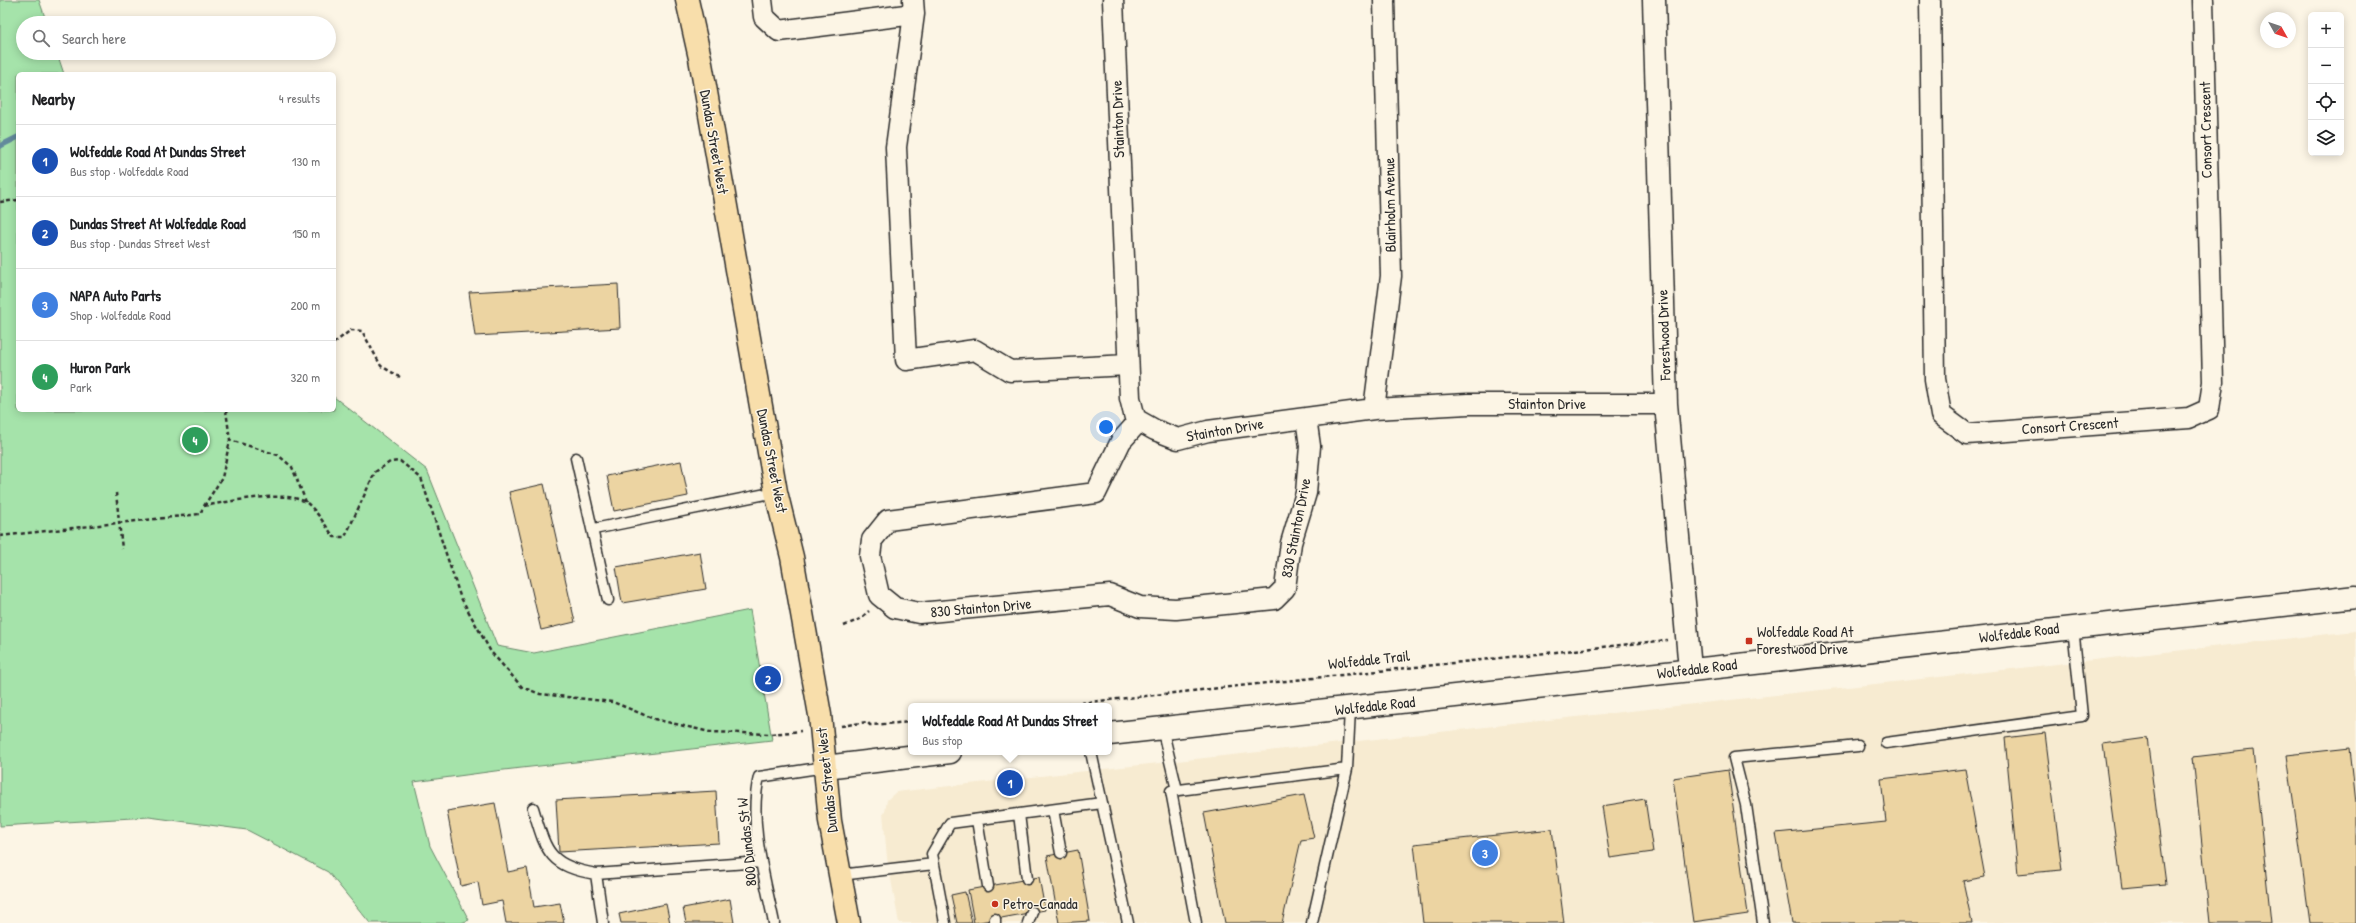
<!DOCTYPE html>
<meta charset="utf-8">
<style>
:root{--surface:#fff;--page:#f2f2f2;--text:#202124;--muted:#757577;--line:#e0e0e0;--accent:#db2777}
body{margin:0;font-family:"Patrick Hand",sans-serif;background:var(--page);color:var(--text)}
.controls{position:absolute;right:12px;top:12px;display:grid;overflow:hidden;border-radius:6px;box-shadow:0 2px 10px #0003}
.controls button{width:36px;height:36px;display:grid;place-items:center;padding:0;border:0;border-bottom:1px solid var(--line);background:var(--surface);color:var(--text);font:20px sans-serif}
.compass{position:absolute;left:2260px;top:12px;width:36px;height:36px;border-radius:50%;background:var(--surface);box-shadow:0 2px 10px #0003;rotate:130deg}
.you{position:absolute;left:1106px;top:427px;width:14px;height:14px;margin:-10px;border:3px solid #fff;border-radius:50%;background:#1a73e8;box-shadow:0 0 0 6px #1a73e833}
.badge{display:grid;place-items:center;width:26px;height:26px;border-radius:50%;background:var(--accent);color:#fff;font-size:13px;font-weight:700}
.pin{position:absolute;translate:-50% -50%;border:2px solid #fff;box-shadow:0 1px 4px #0006}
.popup{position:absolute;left:908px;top:703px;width:204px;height:52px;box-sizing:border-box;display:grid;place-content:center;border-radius:6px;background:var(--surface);filter:drop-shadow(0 1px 3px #0005);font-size:13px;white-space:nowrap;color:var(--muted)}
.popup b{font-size:15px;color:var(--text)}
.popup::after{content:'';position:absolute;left:50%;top:100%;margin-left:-8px;border:8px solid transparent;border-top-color:var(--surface)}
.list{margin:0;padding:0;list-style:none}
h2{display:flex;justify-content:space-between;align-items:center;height:52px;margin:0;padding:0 16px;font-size:17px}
h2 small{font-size:13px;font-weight:400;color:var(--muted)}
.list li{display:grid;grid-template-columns:26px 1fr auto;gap:12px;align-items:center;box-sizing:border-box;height:72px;padding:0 16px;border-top:1px solid var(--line)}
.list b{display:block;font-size:15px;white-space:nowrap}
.list p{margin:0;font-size:13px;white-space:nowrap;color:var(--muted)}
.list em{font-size:13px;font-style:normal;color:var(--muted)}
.icon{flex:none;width:22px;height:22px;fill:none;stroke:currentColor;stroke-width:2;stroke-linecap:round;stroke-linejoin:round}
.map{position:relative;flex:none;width:2356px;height:923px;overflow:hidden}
.search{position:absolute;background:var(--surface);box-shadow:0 2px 10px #0003;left:16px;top:16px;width:320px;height:44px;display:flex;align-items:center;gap:10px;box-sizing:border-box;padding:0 14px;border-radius:22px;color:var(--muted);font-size:15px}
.panel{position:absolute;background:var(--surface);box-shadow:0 2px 10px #0003;left:16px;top:72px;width:320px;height:340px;border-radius:6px}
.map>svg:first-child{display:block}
.built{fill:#f7ebd1}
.green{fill:#a5e3aa;stroke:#68876a}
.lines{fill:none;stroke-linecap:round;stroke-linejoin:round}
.stream{stroke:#62899c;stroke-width:5.5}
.building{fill:#ecd4a2;stroke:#2b2b2b}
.lane-casing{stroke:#2b2b2b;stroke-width:13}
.street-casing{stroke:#2b2b2b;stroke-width:23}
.secondary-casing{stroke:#2b2b2b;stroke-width:25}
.primary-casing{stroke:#2b2b2b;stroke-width:25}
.path{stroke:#2b2b2b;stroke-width:2.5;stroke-dasharray:4 3;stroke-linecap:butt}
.lane{stroke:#fcf5e5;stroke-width:10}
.street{stroke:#fcf5e5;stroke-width:20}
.secondary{stroke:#fcf5e5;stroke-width:22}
.primary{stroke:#f8deab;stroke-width:22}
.poi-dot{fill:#c8321e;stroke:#fcf5e5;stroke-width:1.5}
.labels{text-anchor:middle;stroke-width:3;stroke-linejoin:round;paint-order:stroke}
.street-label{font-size:15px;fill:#2b2b2b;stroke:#fcf5e5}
.poi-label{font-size:15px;fill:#2b2b2b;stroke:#fcf5e5;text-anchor:start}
</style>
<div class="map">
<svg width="2356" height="923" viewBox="0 0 2356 923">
<rect width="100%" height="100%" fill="#fcf5e5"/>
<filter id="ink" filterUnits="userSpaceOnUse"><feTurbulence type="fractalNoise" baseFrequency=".025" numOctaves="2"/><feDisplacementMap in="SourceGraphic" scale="8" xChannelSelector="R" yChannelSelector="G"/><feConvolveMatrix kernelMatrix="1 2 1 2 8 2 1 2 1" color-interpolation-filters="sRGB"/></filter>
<g filter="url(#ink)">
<path class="built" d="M2356 631V923H899L887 858 883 813 885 812 887 800 896 792Z"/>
<path class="green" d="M0 0H39L47 23H23V53H57L64 74H18V410H334V397L427 470 497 646 534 653 750 610 772 740 495 771 414 782 430 846 469 920 461 923H370L328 872 247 830 149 817 0 826Z"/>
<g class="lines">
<path class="stream" d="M0 146 18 137"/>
</g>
<path class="building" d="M618 284 620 328 475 336 469 292Z
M681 461 688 496 614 511 607 476Z
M544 484 575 622 541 630 509 492Z
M700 552 706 589 622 603 616 567Z
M2045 733 2062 870 2018 874 2005 738Z
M2147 738 2166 884 2122 888 2103 744Z
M2350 748 2356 803V923H2310L2287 755Z
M2253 750 2271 923H2210L2193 757Z
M1965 769 1985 877 1963 881 1972 923H1792L1776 833 1886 822 1881 779Z
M1728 770 1748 914 1693 922 1673 778Z
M716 791 719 843 559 852 556 800Z
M1304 795 1314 838 1301 840 1282 923H1225L1204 813Z
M1645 799 1653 852 1610 858 1602 806Z
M495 803 508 872 527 868 534 907 560 903 564 923H506L502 901 482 905 478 882 461 886 447 811Z
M1552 829 1564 923H1423L1414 844Z
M1078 850 1090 921 1059 923 1047 856Z
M1039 877 1045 910 974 923 968 890Z
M965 892 972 923H957L951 895Z
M730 899 734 923H686L683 908Z
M666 904 670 923H621L619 914Z"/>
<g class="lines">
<defs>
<path id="lane" d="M576 458 608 600
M594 529 776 492
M1162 728 1177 790
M1886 743 2082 716 2073 627
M1091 752 1128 923
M533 808C546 851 548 866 596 874L761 862
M1053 810 1061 853
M1019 814 1027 879
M977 820 988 886
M596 874 603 923
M840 875 934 864
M995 919V923
M774 923C765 878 748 822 759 777L825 767
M945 923 932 854 950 823 1102 803
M1028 923 1032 912
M1196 923 1171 791 1347 769
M1312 923 1347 769 1350 709
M1763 923 1746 805 1734 758 1858 746"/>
<path id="street" d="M762 0 764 17 779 31 914 14
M913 0 914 14 896 147 906 360 975 350 1010 371 1128 365
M1113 0 1130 398 1135 418 1139 421 1155 430 1178 439 1208 431 1374 409 1468 404H1666
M1930 0 1935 379 1941 415 1967 434 2189 418 2209 409 2213 382 2203 0
M1374 409 1391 276 1384 0
M1139 421 1121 441 1096 493 888 520 872 540 870 556 879 595 895 608 919 613 1110 595 1140 607 1176 609 1274 599 1285 588 1291 543 1306 493 1310 446 1306 418"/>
<path id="secondary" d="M1654 0 1666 404 1690 669
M1109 734 2356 597
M825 767 950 752"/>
<path id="primary" d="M687 0 700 58 776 492 792 557 820 715 830 821 849 923"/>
</defs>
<use href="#lane" class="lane-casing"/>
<use href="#street" class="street-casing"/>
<use href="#secondary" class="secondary-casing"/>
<use href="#primary" class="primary-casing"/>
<path class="path" d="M0 202 18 200
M334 343 351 330 362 331 381 366 400 377
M226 410 230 440 278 455 292 467 306 502
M116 493 122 549
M204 506 222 478 230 440
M0 536 200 514 204 506C227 502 288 489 307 503 317 511 326 527 334 537H345L375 472 390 462 400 461 421 478 460 596 491 652 522 687 540 694 613 702 654 719 710 732 771 734 801 731
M844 626 860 619 869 611
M1053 706 1667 640
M841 726 867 722 870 725 911 722"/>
<use href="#lane" class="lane"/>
<use href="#street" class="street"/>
<use href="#secondary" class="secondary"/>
<use href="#primary" class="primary"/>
</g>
</g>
<g class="poi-dot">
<rect x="1745" y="637" width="8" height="8" rx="2"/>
<circle cx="995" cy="904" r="4"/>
</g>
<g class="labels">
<g class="street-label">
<text transform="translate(1118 119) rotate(-92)" y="5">Stainton Drive</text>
<text transform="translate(2206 130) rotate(-91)" y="5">Consort Crescent</text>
<text transform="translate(714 142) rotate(80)" y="5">Dundas Street West</text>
<text transform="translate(1390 205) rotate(-91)" y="5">Blairholm Avenue</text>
<text transform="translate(1664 335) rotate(-92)" y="5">Forestwood Drive</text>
<text x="1547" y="409">Stainton Drive</text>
<text transform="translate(2070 426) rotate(-4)" y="5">Consort Crescent</text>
<text transform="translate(1225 430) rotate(-10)" y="5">Stainton Drive</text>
<text transform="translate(772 461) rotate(79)" y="5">Dundas Street West</text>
<text transform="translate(1296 528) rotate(-79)" y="5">830 Stainton Drive</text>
<text transform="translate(981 608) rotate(-5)" y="5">830 Stainton Drive</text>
<text transform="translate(2019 633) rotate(-7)" y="5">Wolfedale Road</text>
<text transform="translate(1369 660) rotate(-6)" y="5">Wolfedale Trail</text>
<text transform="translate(1697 669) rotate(-7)" y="5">Wolfedale Road</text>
<text transform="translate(1375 706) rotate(-6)" y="5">Wolfedale Road</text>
<text transform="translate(827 780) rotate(-96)" y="5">Dundas Street West</text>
<text transform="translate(747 842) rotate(-96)" y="5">800 Dundas St W</text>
</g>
<g class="poi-label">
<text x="1757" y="637">Wolfedale Road At<tspan x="1757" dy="17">Forestwood Drive</tspan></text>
<text x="1003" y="909">Petro-Canada</text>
</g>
</g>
</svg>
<div class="controls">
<button>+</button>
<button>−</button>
<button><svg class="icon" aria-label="locate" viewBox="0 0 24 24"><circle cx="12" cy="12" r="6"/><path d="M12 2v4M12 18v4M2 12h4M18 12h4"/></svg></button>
<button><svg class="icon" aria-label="layers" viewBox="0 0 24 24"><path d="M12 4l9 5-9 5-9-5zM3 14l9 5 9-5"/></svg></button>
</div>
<svg class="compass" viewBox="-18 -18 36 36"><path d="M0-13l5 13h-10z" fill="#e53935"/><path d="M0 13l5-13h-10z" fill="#757577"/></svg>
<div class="you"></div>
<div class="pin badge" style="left:1010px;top:783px;background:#1a4fb4">1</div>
<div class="popup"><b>Wolfedale Road At Dundas Street</b>Bus stop</div>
<div class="pin badge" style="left:768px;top:679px;background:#1a4fb4">2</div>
<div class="pin badge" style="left:1485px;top:853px;background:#3f7fe0">3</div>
<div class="pin badge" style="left:195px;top:440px;background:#2e9e5b">4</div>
<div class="search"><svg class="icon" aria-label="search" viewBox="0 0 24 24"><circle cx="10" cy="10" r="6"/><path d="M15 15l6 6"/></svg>Search here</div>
<section class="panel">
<h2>Nearby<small>4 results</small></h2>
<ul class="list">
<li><span class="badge" style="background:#1a4fb4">1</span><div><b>Wolfedale Road At Dundas Street</b><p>Bus stop · Wolfedale Road</p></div><em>130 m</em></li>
<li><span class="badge" style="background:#1a4fb4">2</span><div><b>Dundas Street At Wolfedale Road</b><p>Bus stop · Dundas Street West</p></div><em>150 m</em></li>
<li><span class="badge" style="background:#3f7fe0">3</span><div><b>NAPA Auto Parts</b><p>Shop · Wolfedale Road</p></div><em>200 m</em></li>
<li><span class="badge" style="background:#2e9e5b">4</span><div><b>Huron Park</b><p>Park</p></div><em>320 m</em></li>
</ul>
</section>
</div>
